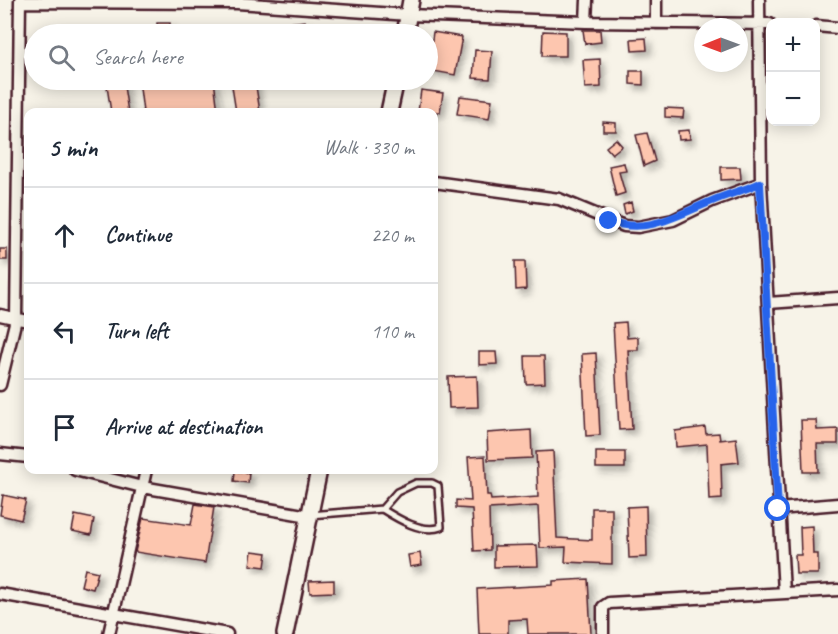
<!DOCTYPE html>
<meta charset="utf-8">
<style>
:root{--surface:#fff;--page:#f6f6f7;--text:#1f2937;--muted:#747a83;--line:#e0e1e3}
body{margin:0;font-family:Caveat,sans-serif;background:var(--page);color:var(--text)}
.controls{position:absolute;right:18px;top:18px;display:grid;overflow:hidden;border-radius:12px;box-shadow:0 3px 15px #0003}
.controls button{width:54px;height:54px;display:grid;place-items:center;padding:0;border:0;border-bottom:2px solid var(--line);background:var(--surface);color:var(--text);font:30px sans-serif}
.compass{position:absolute;left:694px;top:18px;width:54px;height:54px;border-radius:50%;background:var(--surface);box-shadow:0 3px 15px #0003;rotate:269deg}
.stop{position:absolute;width:18px;height:18px;margin:-14px;border:4px solid #2563eb;border-radius:50%;background:#fff}
.stop.end{background:#2563eb;border-color:#fff;box-shadow:0 2px 6px #0008}
.list{margin:0;padding:0;list-style:none}
h2{display:flex;justify-content:space-between;align-items:center;height:78px;margin:0;padding:0 24px;font-size:26px}
h2 small{font-size:20px;font-weight:400;color:var(--muted)}
.list li{display:grid;grid-template-columns:39px 1fr auto;gap:18px;align-items:center;box-sizing:border-box;height:96px;padding:0 24px;border-top:2px solid var(--line)}
.list b{display:block;font-size:22px;white-space:nowrap}
.list em{font-size:20px;font-style:normal;color:var(--muted)}
.icon{flex:none;width:33px;height:33px;fill:none;stroke:currentColor;stroke-width:2;stroke-linecap:round;stroke-linejoin:round}
.map{position:relative;flex:none;width:838px;height:634px;overflow:hidden}
.search{position:absolute;background:var(--surface);box-shadow:0 3px 15px #0003;left:24px;top:24px;width:414px;height:66px;display:flex;align-items:center;gap:15px;box-sizing:border-box;padding:0 21px;border-radius:33px;color:var(--muted);font-size:22px}
.panel{position:absolute;background:var(--surface);box-shadow:0 3px 15px #0003;left:24px;top:108px;width:414px;height:366px;border-radius:12px}
.map>svg:first-child{display:block}
.building{fill:#fdc6af;stroke:#4a1f2b;stroke-width:1.5;filter:url(#shadow)}
.lines{fill:none;stroke-linecap:round;stroke-linejoin:round}
.service-casing{stroke:#4a1f2b;stroke-width:10}
.minor-casing{stroke:#4a1f2b;stroke-width:15}
.secondary-casing{stroke:#4a1f2b;stroke-width:20}
.service{stroke:#f7f3e8;stroke-width:5}
.minor{stroke:#f7f3e8;stroke-width:10}
.secondary{stroke:#f7f3e8;stroke-width:15}
.route{stroke:#2563eb;stroke-width:8}
</style>
<div class="map">
<svg width="838" height="634" viewBox="0 0 838 634">
<defs>
<filter id="shadow"><feDropShadow dx="4.5" dy="4.5" stdDeviation="3" flood-color="#0004"/></filter>
</defs>
<rect width="100%" height="100%" fill="#f7f3e8"/>
<filter id="ink" filterUnits="userSpaceOnUse"><feTurbulence type="fractalNoise" baseFrequency=".0167" numOctaves="2"/><feDisplacementMap in="SourceGraphic" scale="12" xChannelSelector="R" yChannelSelector="G"/><feConvolveMatrix kernelMatrix="1 2 1 2 8 2 1 2 1" color-interpolation-filters="sRGB"/></filter>
<g filter="url(#ink)">
<path class="building" d="M305 21 306 27 333 25 334 34H235V29Z
M157 23H170V34H157Z
M583 30H600L601 42 585 44Z
M543 31 566 32V56H542Z
M433 32 462 37 455 75 428 70Z
M646 38 647 50 632 51 631 39Z
M475 50 492 51 490 79 473 78Z
M600 59 601 87 585 88 583 60Z
M630 71H643V85L630 84Z
M106 80H123L128 112H111Z
M139 80H214L218 112H143Z
M231 80H255L260 112H236Z
M421 90 443 93 440 112H418Z
M460 96 492 100 489 119 457 114Z
M665 108 684 109 683 118 665 117Z
M603 122 616 123V131H603Z
M689 130 690 139 679 140 678 131Z
M647 133 655 161 644 166 636 135Z
M616 139 622 146 612 154 606 147Z
M624 163 626 171 619 172 625 193 616 196 609 166Z
M721 167H740L741 179 721 180Z
M631 202 633 211 625 214 623 205Z
M0 249H7V260H0Z
M515 261H525L526 289 516 290Z
M626 322 627 338 638 337V350H628L632 429 619 430 613 323Z
M479 352H496L497 364 479 365Z
M596 353 600 435 586 436 582 354Z
M525 356H544L545 383 526 384Z
M477 376 478 407 449 408 448 377Z
M801 420H816L817 430 838 429V444H817L818 472H803Z
M705 427 706 434 719 433 720 440 736 438 739 462 721 464 722 499 709 500 707 444 676 447 675 431Z
M531 430 532 458 488 460 487 433Z
M553 451 557 538 592 540V508H612V564L565 562 566 547 540 548 538 506 489 509 490 550 474 551 472 509 456 508V500L471 501 468 457 485 456 487 495H490L491 500 538 497 536 452Z
M596 452H625V468H596Z
M235 471 249 473 248 483 234 481Z
M3 495 26 500 21 520 0 515Z
M195 504 214 507 205 563 135 552 143 518 191 525Z
M646 506 647 557 629 558 627 507Z
M75 515 94 519 91 535 72 531Z
M812 526 813 554H818V574H796L795 555H801L800 527Z
M537 545 538 566 494 567V546Z
M252 551 267 553 265 567 250 565Z
M420 553 422 565 410 567 408 555Z
M85 569 98 572 93 589 81 586Z
M588 579 591 634H528L527 619 508 620V634H479L477 589 553 585V581Z
M334 580V592L310 593 309 581Z"/>
<g class="lines">
<defs>
<path id="service" d="M416 483H432L438 486 441 527C422 534 398 519 382 509L397 492Z
M310 515 382 509"/>
<path id="minor" d="M656 0V23
M759 0 761 183 784 592
M20 2 237 3 409 15 586 22 770 24
M586 22 587 0
M816 26 838 28
M434 182 559 199 624 226 638 227 673 220 712 201 761 183
M768 303 838 298
M0 315 28 321
M0 385 16 319 20 0
M0 454 28 457
M75 470 142 487 309 516
M778 509 838 504
M0 594 227 634
M109 634 146 470
M603 634V607L609 603 838 590"/>
<path id="secondary" d="M405 34 411 0
M389 112 396 80
M285 634 319 470"/>
</defs>
<use href="#service" class="service-casing"/>
<use href="#minor" class="minor-casing"/>
<use href="#secondary" class="secondary-casing"/>
<use href="#service" class="service"/>
<use href="#minor" class="minor"/>
<use href="#secondary" class="secondary"/>
</g>
</g>
<g class="lines" filter="url(#ink)">
<path class="route" d="M609 221C647 235 677 215 712 201 728 194 745 190 760 183L778 509"/>
</g>
</svg>
<div class="controls">
<button>+</button>
<button>−</button>
</div>
<svg class="compass" viewBox="-18 -18 36 36"><path d="M0-13l5 13h-10z" fill="#e53935"/><path d="M0 13l5-13h-10z" fill="#747a83"/></svg>
<div class="stop" style="left:778px;top:509px"></div>
<div class="stop end" style="left:609px;top:221px"></div>
<div class="search"><svg class="icon" aria-label="search" viewBox="0 0 24 24"><circle cx="10" cy="10" r="6"/><path d="M15 15l6 6"/></svg>Search here</div>
<section class="panel">
<h2>5 min<small>Walk · 330 m</small></h2>
<ul class="list">
<li><svg class="icon" aria-label="ahead" viewBox="0 0 24 24"><path d="M12 20V5M6 11l6-6 6 6"/></svg><div><b>Continue</b></div><em>220 m</em></li>
<li><svg class="icon" aria-label="left" viewBox="0 0 24 24"><path d="M17 20v-9H6M10 6l-5 5 5 5"/></svg><div><b>Turn left</b></div><em>110 m</em></li>
<li><svg class="icon" aria-label="arrive" viewBox="0 0 24 24"><path d="M6 21V4h12l-3 4 3 4H6"/></svg><div><b>Arrive at destination</b></div></li>
</ul>
</section>
</div>
